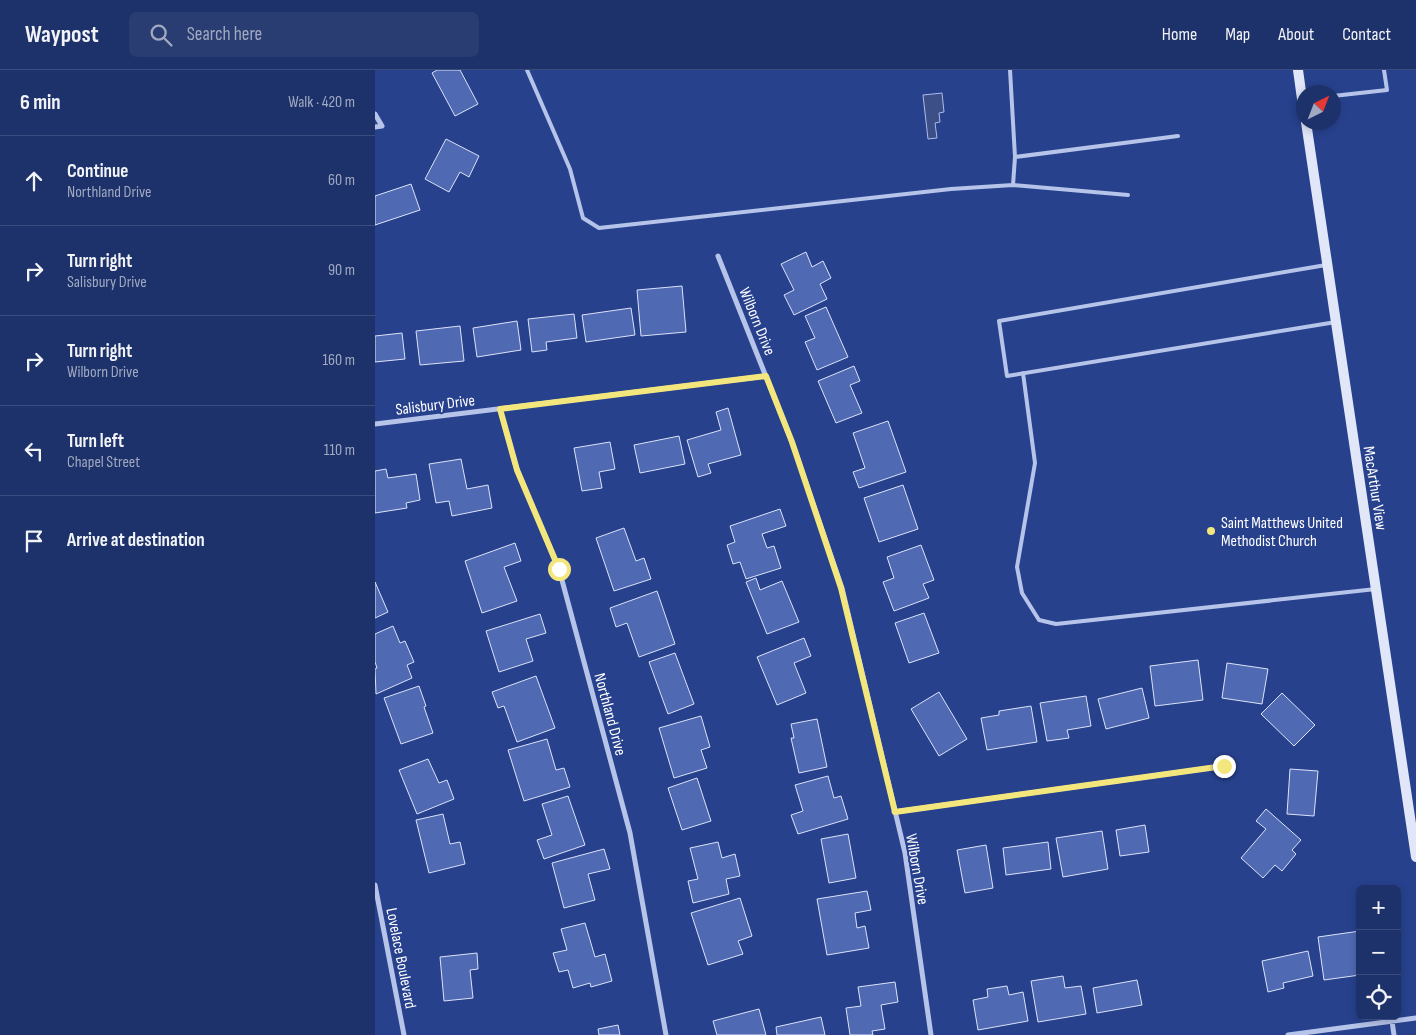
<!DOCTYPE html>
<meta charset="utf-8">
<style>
:root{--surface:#1d316a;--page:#2a3d72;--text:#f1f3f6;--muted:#a0a9c1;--line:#3b4c7e}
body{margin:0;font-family:"Sofia Sans Condensed",sans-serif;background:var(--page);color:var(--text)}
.controls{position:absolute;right:15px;bottom:15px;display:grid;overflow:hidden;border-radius:8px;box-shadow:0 2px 8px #0003}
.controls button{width:45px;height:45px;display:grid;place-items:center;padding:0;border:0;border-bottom:1px solid var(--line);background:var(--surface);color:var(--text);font:25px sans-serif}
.compass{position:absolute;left:921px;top:15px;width:45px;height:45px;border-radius:50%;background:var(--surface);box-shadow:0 2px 8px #0003;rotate:42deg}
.stop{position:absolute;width:15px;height:15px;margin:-11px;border:4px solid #f3e67c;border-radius:50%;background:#fff}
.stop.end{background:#f3e67c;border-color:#fff;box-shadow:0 1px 5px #0008}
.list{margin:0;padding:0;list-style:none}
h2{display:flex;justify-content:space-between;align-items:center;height:65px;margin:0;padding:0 20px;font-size:21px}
h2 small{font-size:16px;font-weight:400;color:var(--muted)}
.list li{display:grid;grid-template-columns:32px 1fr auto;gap:15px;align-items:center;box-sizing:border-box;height:90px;padding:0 20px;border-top:1px solid var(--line)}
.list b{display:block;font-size:19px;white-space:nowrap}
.list p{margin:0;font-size:16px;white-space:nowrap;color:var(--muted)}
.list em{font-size:16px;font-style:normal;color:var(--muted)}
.icon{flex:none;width:28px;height:28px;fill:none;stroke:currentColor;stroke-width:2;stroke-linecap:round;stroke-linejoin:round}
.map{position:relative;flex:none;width:1041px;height:965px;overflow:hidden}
header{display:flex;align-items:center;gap:30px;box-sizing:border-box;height:70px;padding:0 25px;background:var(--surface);border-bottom:1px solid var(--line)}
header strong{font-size:24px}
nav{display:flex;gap:28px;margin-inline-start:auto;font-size:18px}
.search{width:350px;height:45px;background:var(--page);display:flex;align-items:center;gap:12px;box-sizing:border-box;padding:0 18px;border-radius:8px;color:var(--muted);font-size:19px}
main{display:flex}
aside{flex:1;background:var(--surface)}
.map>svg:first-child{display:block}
.water{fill:#3d4f87;stroke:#abbdeb}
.building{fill:#5069b3;stroke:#dbe3f8}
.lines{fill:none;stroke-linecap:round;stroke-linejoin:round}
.lane{stroke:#b6c4ea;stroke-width:4}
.street{stroke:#b6c4ea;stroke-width:5}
.secondary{stroke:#e1e7f9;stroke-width:10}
.route{stroke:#f3e67c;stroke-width:6}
.poi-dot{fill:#f3e67c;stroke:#27418d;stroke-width:2}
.labels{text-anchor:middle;stroke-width:4;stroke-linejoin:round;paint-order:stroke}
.street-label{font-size:16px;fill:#fff;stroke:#27418d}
.poi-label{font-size:16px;fill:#fff;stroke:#27418d;text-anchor:start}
</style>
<header>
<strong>Waypost</strong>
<div class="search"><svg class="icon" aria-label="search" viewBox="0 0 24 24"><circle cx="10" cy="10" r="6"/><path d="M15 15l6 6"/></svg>Search here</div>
<nav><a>Home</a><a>Map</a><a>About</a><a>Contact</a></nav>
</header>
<main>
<aside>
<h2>6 min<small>Walk · 420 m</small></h2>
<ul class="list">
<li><svg class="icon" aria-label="ahead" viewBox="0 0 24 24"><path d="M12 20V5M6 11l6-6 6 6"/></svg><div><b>Continue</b><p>Northland Drive</p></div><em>60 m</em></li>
<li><svg class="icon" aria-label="right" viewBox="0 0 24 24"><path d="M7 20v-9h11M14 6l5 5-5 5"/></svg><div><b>Turn right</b><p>Salisbury Drive</p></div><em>90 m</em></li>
<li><svg class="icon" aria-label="right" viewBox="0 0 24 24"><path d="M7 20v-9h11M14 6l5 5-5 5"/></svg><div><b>Turn right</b><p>Wilborn Drive</p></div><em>160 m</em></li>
<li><svg class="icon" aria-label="left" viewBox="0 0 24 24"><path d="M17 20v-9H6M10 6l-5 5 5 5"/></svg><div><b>Turn left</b><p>Chapel Street</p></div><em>110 m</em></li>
<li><svg class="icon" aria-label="arrive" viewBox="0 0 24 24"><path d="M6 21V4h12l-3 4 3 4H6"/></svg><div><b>Arrive at destination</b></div></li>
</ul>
</aside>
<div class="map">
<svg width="1041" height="965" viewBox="0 0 1041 965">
<rect width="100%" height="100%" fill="#27418d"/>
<path class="water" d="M567 23 569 42 564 43 565 52 560 53 562 68 553 69 548 25Z"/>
<path class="building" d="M62 0H85L103 34 80 46 57 3Z
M71 69 104 86 94 107 85 102 74 122 50 109Z
M36 114 45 140 0 155V126Z
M431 182 437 197 448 191 456 208 445 214 452 229 419 245 409 225 419 220 406 194Z
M307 216 311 262 266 266 262 220Z
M451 237 473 287 442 300 430 272 440 268 430 246Z
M256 238 260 265 211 272 207 245Z
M199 244 202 268 171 272 172 280 157 282 153 249Z
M142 251 146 280 102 287 98 258Z
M85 256 89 291 45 295 41 261Z
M27 263 30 289 0 292V266Z
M479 296 485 311 475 315 487 343 461 353 443 311Z
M353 338 366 385 333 394 336 403 323 407 312 370 346 360 341 342Z
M513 351 531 402 484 418 478 402 490 398 478 363Z
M304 366 310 394 265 403 259 375Z
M235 372 240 399 224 402 227 418 207 421 199 378Z
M86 389 92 419 113 415 117 438 77 446 74 431 61 433 54 394Z
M11 399 13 408 41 404 45 430 31 433 32 438 0 443V401Z
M528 415 543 459 504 472 489 428Z
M405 439 411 456 387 464 392 478 399 476 406 498 371 509 365 492 358 494 352 475 360 472 355 456Z
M249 458 261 491 269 488 276 509 239 521 221 468Z
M140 473 146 491 129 497 142 531 107 543 90 491Z
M546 475 559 510 548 514 554 528 519 541 508 512 519 508 512 487Z
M381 508 385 520 407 511 424 552 392 564 371 512Z
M0 512 13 542 0 548Z
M282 521 300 574 264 587 252 553 241 557 235 538Z
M549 543 564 583 534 593 520 553Z
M165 544 171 563 151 569 158 591 124 602 111 561Z
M18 556 25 573 30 571 39 592 32 595 37 608 1 624 0 599 2 598 0 592V564Z
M429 568 436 586 419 593 431 623 402 635 382 587Z
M300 583 319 634 293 644 274 592Z
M823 590 828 630 780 636 775 596Z
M852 593 893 599 887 634 847 628Z
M161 606 180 658 142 672 129 636 123 638 117 622Z
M44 616 51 636 49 637 58 663 26 674 9 628Z
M767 618 774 648 731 659 723 629Z
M564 622 592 669 564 686 536 639Z
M907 623 940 655 919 676 886 644Z
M711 626 716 656 692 660 694 668 672 671 665 633Z
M656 636 662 672 612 680 606 648 624 645V641Z
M326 646 335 677 326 680 332 698 299 708 284 658Z
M442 649 452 697 424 703 416 668H419L416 654Z
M172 669 181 700 189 698 195 717 149 731 133 680Z
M53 689 64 713 72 710 79 729 42 744 24 700Z
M915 699 943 701 939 746 912 744Z
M453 706 459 728 466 726 473 749 423 764 416 745 428 741 420 715Z
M322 708 336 751 307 760 293 718Z
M193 726 210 775 169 789 162 770 177 765 167 734Z
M891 739 926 770 917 780 921 784 907 801 900 795 888 808 866 788 891 759 881 751Z
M68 744 75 774 85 772 90 794 54 803 41 750Z
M770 755 774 782 745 786 741 760Z
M727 761 733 799 688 807 681 768Z
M473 764 481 808 454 813 446 769Z
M343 772 347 788 360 784 365 806 351 809 354 824 318 833 313 811 323 809 315 778Z
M673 772 676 799 631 805 628 778Z
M611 775 618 818 590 823 582 780Z
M229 779 235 799 213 804 220 830 189 838 177 793Z
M492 821 496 840 480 843 482 858 490 856 494 878 452 885 442 829Z
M365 828 377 866 363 871 368 884 333 895 316 843Z
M210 853 220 887 230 884 237 911 216 917 215 913 198 918 193 900 184 902 178 883 192 880 186 859Z
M985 861V905L949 910 943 867Z
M933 881 938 906 908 913 909 918 893 922 887 891Z
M102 883 103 899 95 900 98 928 69 931 65 887Z
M688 906 690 918 706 916 711 944 663 952 656 911Z
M762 910 767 935 722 943 718 918Z
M520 912 523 932 506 935 510 959 497 961 498 965H475L471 938 486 936 483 917Z
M632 916 634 925 648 922 653 951 603 960 598 930 613 927 612 919Z
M384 939 391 965H342L338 951Z
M446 947 450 965H402L401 957Z
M243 955 245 965H224L223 959Z"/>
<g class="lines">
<path class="lane" d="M152 0 195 99 208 148 224 158 576 119 638 115 640 87 635 0
M958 26 1012 20 1009 0
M640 87 803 66
M638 115 753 125
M951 195 624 251 632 306 961 252
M648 303 660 393 642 497 647 523 664 550 681 554 1001 519"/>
<path class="street" d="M0 44 7 56 0 57
M343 186 417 372 467 518 530 783 556 965
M125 339 142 400 184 499 255 763 291 965
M0 354 391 306
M519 742 849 696
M0 815 29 965
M1017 951 1019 965
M913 965 1041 948"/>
<path class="secondary" d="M923 0 928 36
M931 52 1041 787"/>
</g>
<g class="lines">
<path class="route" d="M184 499 142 400 125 339 391 306 417 372 466 518 520 742 849 696"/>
</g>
<circle class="poi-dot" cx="836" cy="461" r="5"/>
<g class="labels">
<g class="street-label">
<text transform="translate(383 251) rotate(68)" y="6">Wilborn Drive</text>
<text transform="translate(60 334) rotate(-7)" y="6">Salisbury Drive</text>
<text transform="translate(1001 418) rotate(81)" y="6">MacArthur View</text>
<text transform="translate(236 644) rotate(75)" y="6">Northland Drive</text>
<text transform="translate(543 799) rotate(80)" y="6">Wilborn Drive</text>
<text transform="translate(27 888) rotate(79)" y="6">Lovelace Boulevard</text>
</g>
<g class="poi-label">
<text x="846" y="458">Saint Matthews United<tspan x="846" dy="18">Methodist Church</tspan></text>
</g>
</g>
</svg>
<div class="controls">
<button>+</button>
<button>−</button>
<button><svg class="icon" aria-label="locate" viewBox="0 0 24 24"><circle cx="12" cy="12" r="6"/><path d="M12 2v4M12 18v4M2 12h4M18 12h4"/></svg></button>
</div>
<svg class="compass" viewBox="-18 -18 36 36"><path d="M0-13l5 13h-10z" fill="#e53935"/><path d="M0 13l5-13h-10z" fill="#a0a9c1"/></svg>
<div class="stop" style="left:184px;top:499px"></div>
<div class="stop end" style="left:849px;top:696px"></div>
</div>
</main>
